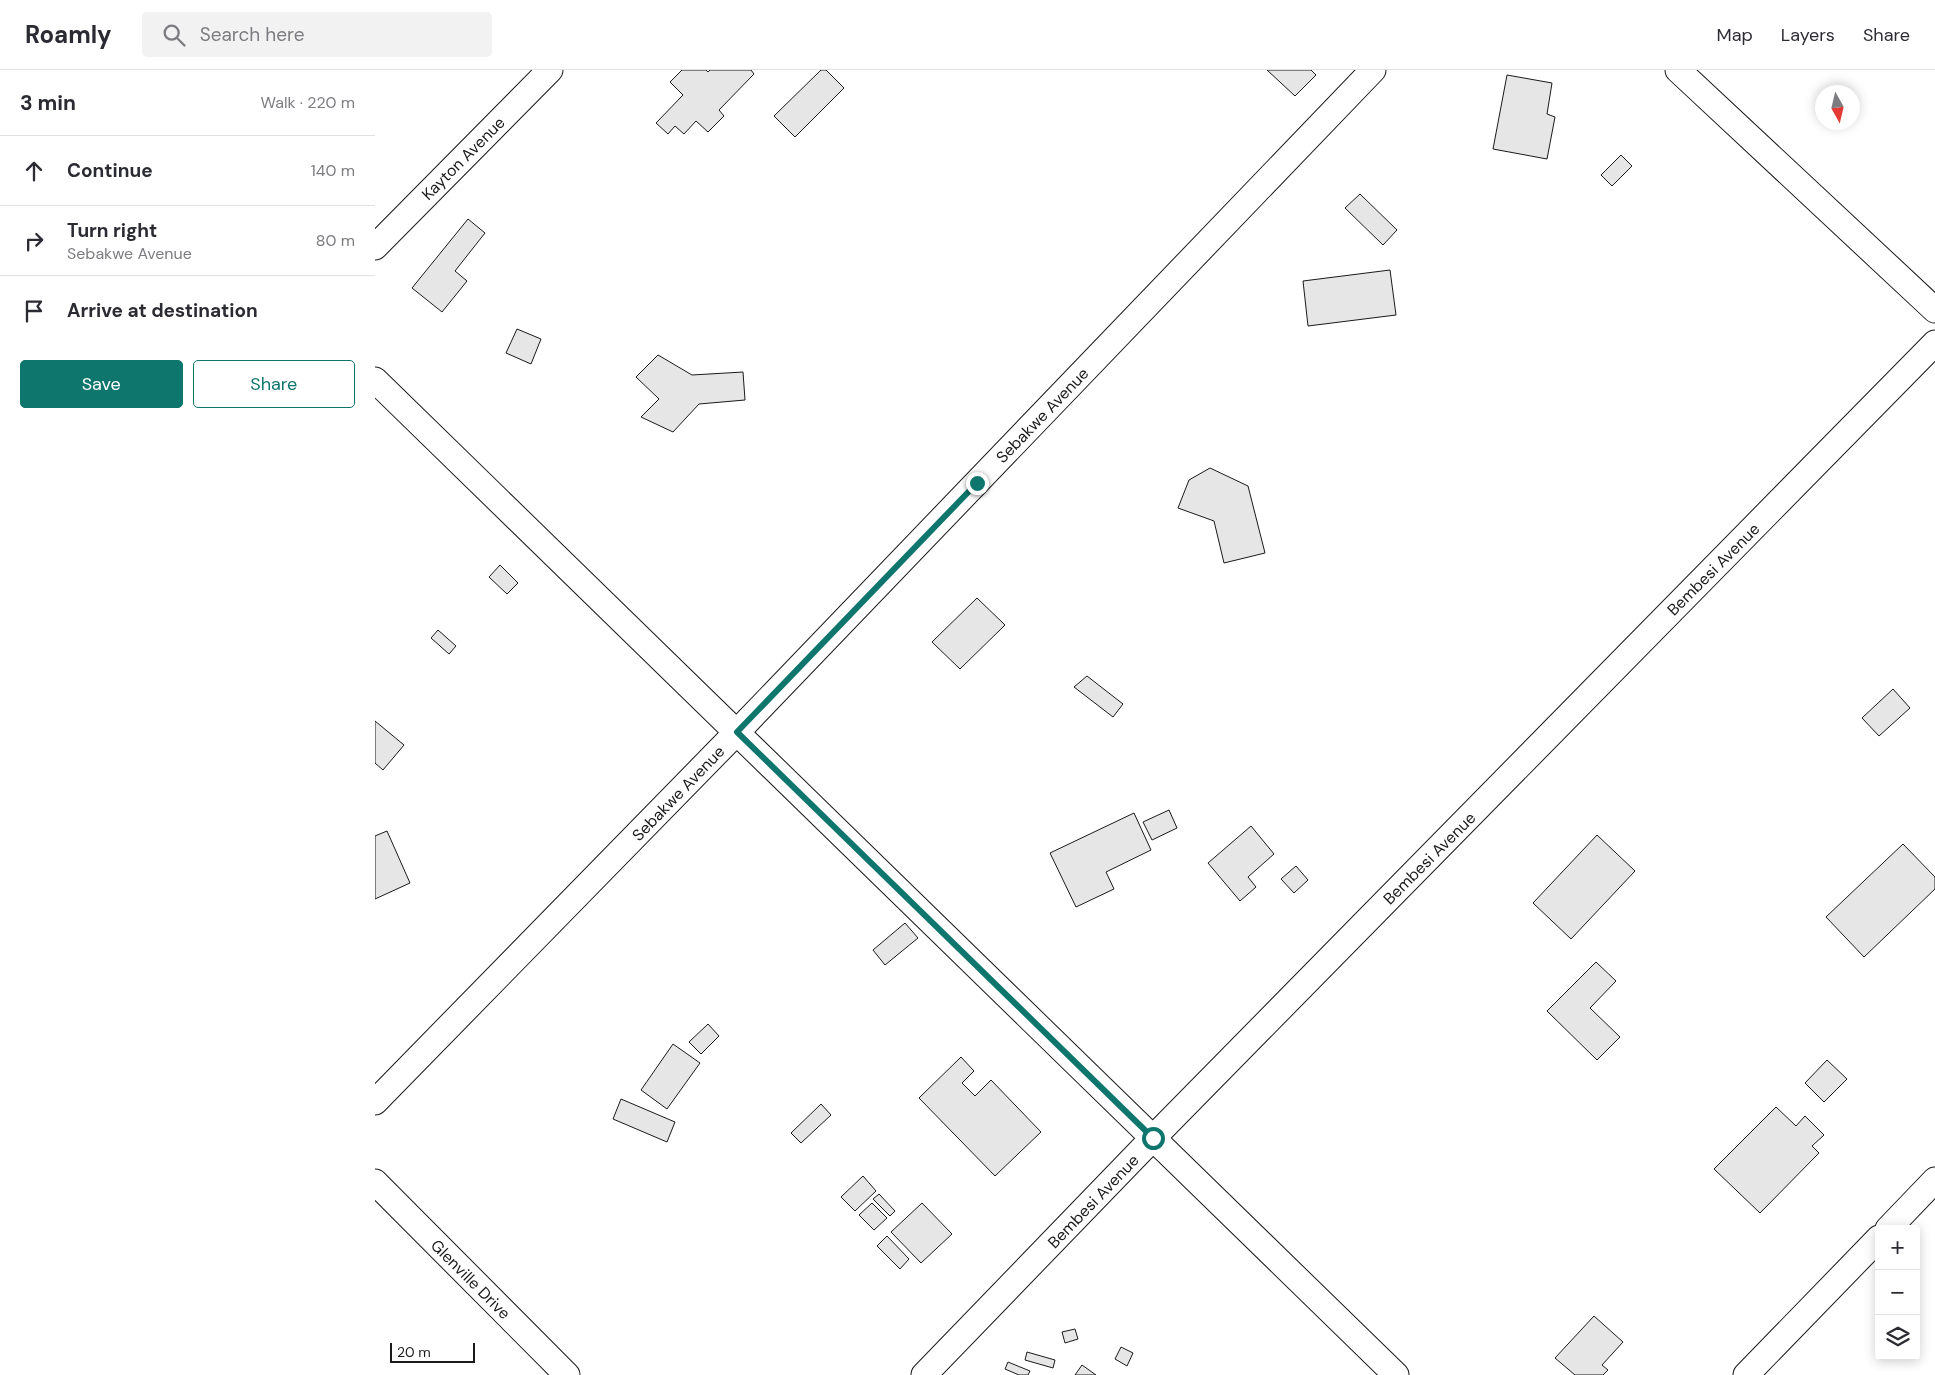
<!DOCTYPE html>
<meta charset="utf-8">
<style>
:root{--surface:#fff;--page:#f2f2f3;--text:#2b2b33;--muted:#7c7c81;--line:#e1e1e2;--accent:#0f766e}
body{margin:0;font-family:"DM Sans",sans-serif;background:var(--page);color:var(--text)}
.controls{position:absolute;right:15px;bottom:15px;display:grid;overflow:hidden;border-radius:5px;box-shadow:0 2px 12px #0003}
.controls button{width:45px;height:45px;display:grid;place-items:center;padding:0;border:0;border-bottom:1px solid var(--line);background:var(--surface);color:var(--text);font:25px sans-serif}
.compass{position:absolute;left:1440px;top:15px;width:45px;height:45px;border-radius:50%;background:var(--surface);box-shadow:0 2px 12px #0003;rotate:172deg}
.scale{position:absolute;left:15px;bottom:12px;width:85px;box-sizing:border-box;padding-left:5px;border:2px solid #1a1a1a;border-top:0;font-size:14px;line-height:18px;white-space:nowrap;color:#1a1a1a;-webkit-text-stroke:4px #fff;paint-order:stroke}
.stop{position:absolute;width:15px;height:15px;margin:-11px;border:4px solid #0f766e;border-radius:50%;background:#fff}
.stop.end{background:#0f766e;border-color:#fff;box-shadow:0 1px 5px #0008}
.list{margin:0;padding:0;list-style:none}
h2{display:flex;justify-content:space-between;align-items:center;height:65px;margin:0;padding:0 20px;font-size:21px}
h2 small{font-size:16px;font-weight:400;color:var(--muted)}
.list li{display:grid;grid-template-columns:32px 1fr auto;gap:15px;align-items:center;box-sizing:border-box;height:70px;padding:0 20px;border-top:1px solid var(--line)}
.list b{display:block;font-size:19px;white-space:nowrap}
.list p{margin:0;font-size:16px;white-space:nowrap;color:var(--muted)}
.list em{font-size:16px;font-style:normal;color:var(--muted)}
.actions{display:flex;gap:10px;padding:15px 20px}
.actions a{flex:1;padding:11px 0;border:1px solid var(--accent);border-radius:5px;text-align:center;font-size:18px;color:var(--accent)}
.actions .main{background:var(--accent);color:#fff}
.icon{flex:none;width:28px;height:28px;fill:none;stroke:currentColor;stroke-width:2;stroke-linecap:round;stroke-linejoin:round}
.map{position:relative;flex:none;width:1560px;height:1305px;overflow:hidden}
header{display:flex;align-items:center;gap:30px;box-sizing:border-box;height:70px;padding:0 25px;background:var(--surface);border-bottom:1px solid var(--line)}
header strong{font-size:24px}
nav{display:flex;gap:28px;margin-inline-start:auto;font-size:18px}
.search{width:350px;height:45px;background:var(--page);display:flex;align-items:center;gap:12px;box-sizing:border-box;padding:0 18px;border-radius:5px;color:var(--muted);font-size:19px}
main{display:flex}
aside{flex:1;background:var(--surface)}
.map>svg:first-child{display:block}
.building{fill:#e6e6e6;stroke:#1a1a1a}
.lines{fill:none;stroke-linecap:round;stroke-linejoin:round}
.minor-casing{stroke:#1a1a1a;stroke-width:27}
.minor{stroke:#fff;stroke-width:25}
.route{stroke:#0f766e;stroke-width:6}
.labels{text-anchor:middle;stroke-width:4;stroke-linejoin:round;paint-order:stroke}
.street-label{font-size:16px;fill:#1a1a1a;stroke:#fff}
</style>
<header>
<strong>Roamly</strong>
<div class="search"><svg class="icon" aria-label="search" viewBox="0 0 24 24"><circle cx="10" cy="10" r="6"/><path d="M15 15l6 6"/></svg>Search here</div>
<nav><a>Map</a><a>Layers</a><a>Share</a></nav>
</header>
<main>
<aside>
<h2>3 min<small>Walk · 220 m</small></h2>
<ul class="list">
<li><svg class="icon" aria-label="ahead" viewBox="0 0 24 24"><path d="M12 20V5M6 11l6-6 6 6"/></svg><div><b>Continue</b></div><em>140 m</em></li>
<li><svg class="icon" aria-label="right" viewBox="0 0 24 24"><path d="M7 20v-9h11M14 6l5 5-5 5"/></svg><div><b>Turn right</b><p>Sebakwe Avenue</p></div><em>80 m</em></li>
<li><svg class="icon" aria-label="arrive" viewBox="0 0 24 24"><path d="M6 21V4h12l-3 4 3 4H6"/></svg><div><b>Arrive at destination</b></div></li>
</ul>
<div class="actions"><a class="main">Save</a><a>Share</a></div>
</aside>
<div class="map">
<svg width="1560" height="1305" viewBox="0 0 1560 1305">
<rect width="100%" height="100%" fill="#fff"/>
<path class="building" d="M307 0H331L333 2 335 0H376L379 4 344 40 349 46 333 62 321 51 309 64 300 56 293 64 281 53 308 25 295 12Z
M446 0H451L469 18 420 67 399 46Z
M892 0H936L941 5 920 26Z
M1132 5 1177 13 1172 44 1180 47 1172 89 1118 79Z
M1246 85 1257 96 1237 116 1226 105Z
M985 124 1022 160 1008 175 970 138Z
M93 149 110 163 80 201 92 211 67 242 37 218Z
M1015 200 1021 245 933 256 928 211Z
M142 259 166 269 156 294 131 283Z
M283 285 317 305 368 302 370 330 324 334 298 362 266 347 284 329 261 307Z
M835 398 873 416 890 483 849 493 839 451 803 438 814 410Z
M125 495 143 513 132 524 114 507Z
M602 528 630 555 585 599 557 572Z
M63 560 81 576 74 584 56 568Z
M712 606 748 634 738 647 699 617Z
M1518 619 1535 638 1504 666 1487 648Z
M0 651 29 675 8 700 0 693Z
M794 740 802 758 777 770 768 752Z
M759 743 776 780 731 802 739 819 701 837 675 783Z
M876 756 899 784 873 807 881 817 865 831 833 793Z
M12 761 35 813 0 829V766Z
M1222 765 1260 801 1196 869 1158 833Z
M1528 774 1560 807V819L1489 887 1451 847Z
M921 796 933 810 919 823 906 809Z
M530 853 543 868 510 895 498 880Z
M1221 892 1241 911 1215 938 1245 967 1222 990 1172 941Z
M333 954 344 966 326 984 314 972Z
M298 974 325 993 292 1039 266 1020Z
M586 987 599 1001 587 1013 600 1026 616 1010 666 1062 620 1106 544 1028Z
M1452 990 1472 1009 1449 1032 1430 1013Z
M246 1029 300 1052 292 1072 238 1049Z
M446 1034 456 1045 426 1073 416 1063Z
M1401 1037 1421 1056 1430 1046 1449 1065 1437 1076 1444 1083 1385 1143 1339 1099Z
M488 1106 501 1121 480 1141 466 1127Z
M504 1124 520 1141 515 1146 498 1129Z
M497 1133 512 1148 499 1160 484 1145Z
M547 1133 577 1164 546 1193 516 1162Z
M512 1166 534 1189 525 1199 502 1176Z
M1219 1246 1248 1272 1227 1295 1233 1300 1228 1305H1200L1180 1288Z
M700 1259 703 1269 690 1273 687 1262Z
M746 1277 758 1283 752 1296 740 1289Z
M652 1282 680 1290 678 1298 650 1290Z
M633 1292 655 1301 653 1305H644L630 1299Z
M707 1295 721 1305H700Z"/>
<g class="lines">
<defs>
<path id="minor" d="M1303 0 1560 240
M0 177 175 0
M0 310 1021 1305
M0 1032 362 662 998 0
M0 1112 192 1305
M1513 1159 1560 1110
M549 1305 778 1068 1560 273
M1371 1305 1504 1168"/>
</defs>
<use href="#minor" class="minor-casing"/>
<use href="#minor" class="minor"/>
</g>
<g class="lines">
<path class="route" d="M602 413 362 662 778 1068"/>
</g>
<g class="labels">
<g class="street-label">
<text transform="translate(88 88) rotate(-45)" y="6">Kayton Avenue</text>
<text transform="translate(667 345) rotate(-46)" y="6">Sebakwe Avenue</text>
<text transform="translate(1338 499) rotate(-45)" y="6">Bembesi Avenue</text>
<text transform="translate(303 723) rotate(-46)" y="6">Sebakwe Avenue</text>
<text transform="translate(1054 788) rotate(-45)" y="6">Bembesi Avenue</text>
<text transform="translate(718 1131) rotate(-46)" y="6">Bembesi Avenue</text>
<text transform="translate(96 1209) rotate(45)" y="6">Glenville Drive</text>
</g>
</g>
</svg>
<div class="controls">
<button>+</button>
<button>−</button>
<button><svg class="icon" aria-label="layers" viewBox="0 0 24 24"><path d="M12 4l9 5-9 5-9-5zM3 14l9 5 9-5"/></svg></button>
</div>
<svg class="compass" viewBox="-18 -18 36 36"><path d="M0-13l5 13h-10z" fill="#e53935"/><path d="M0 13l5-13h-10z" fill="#7c7c81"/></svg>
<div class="scale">20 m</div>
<div class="stop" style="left:778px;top:1068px"></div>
<div class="stop end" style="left:602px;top:413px"></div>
</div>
</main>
